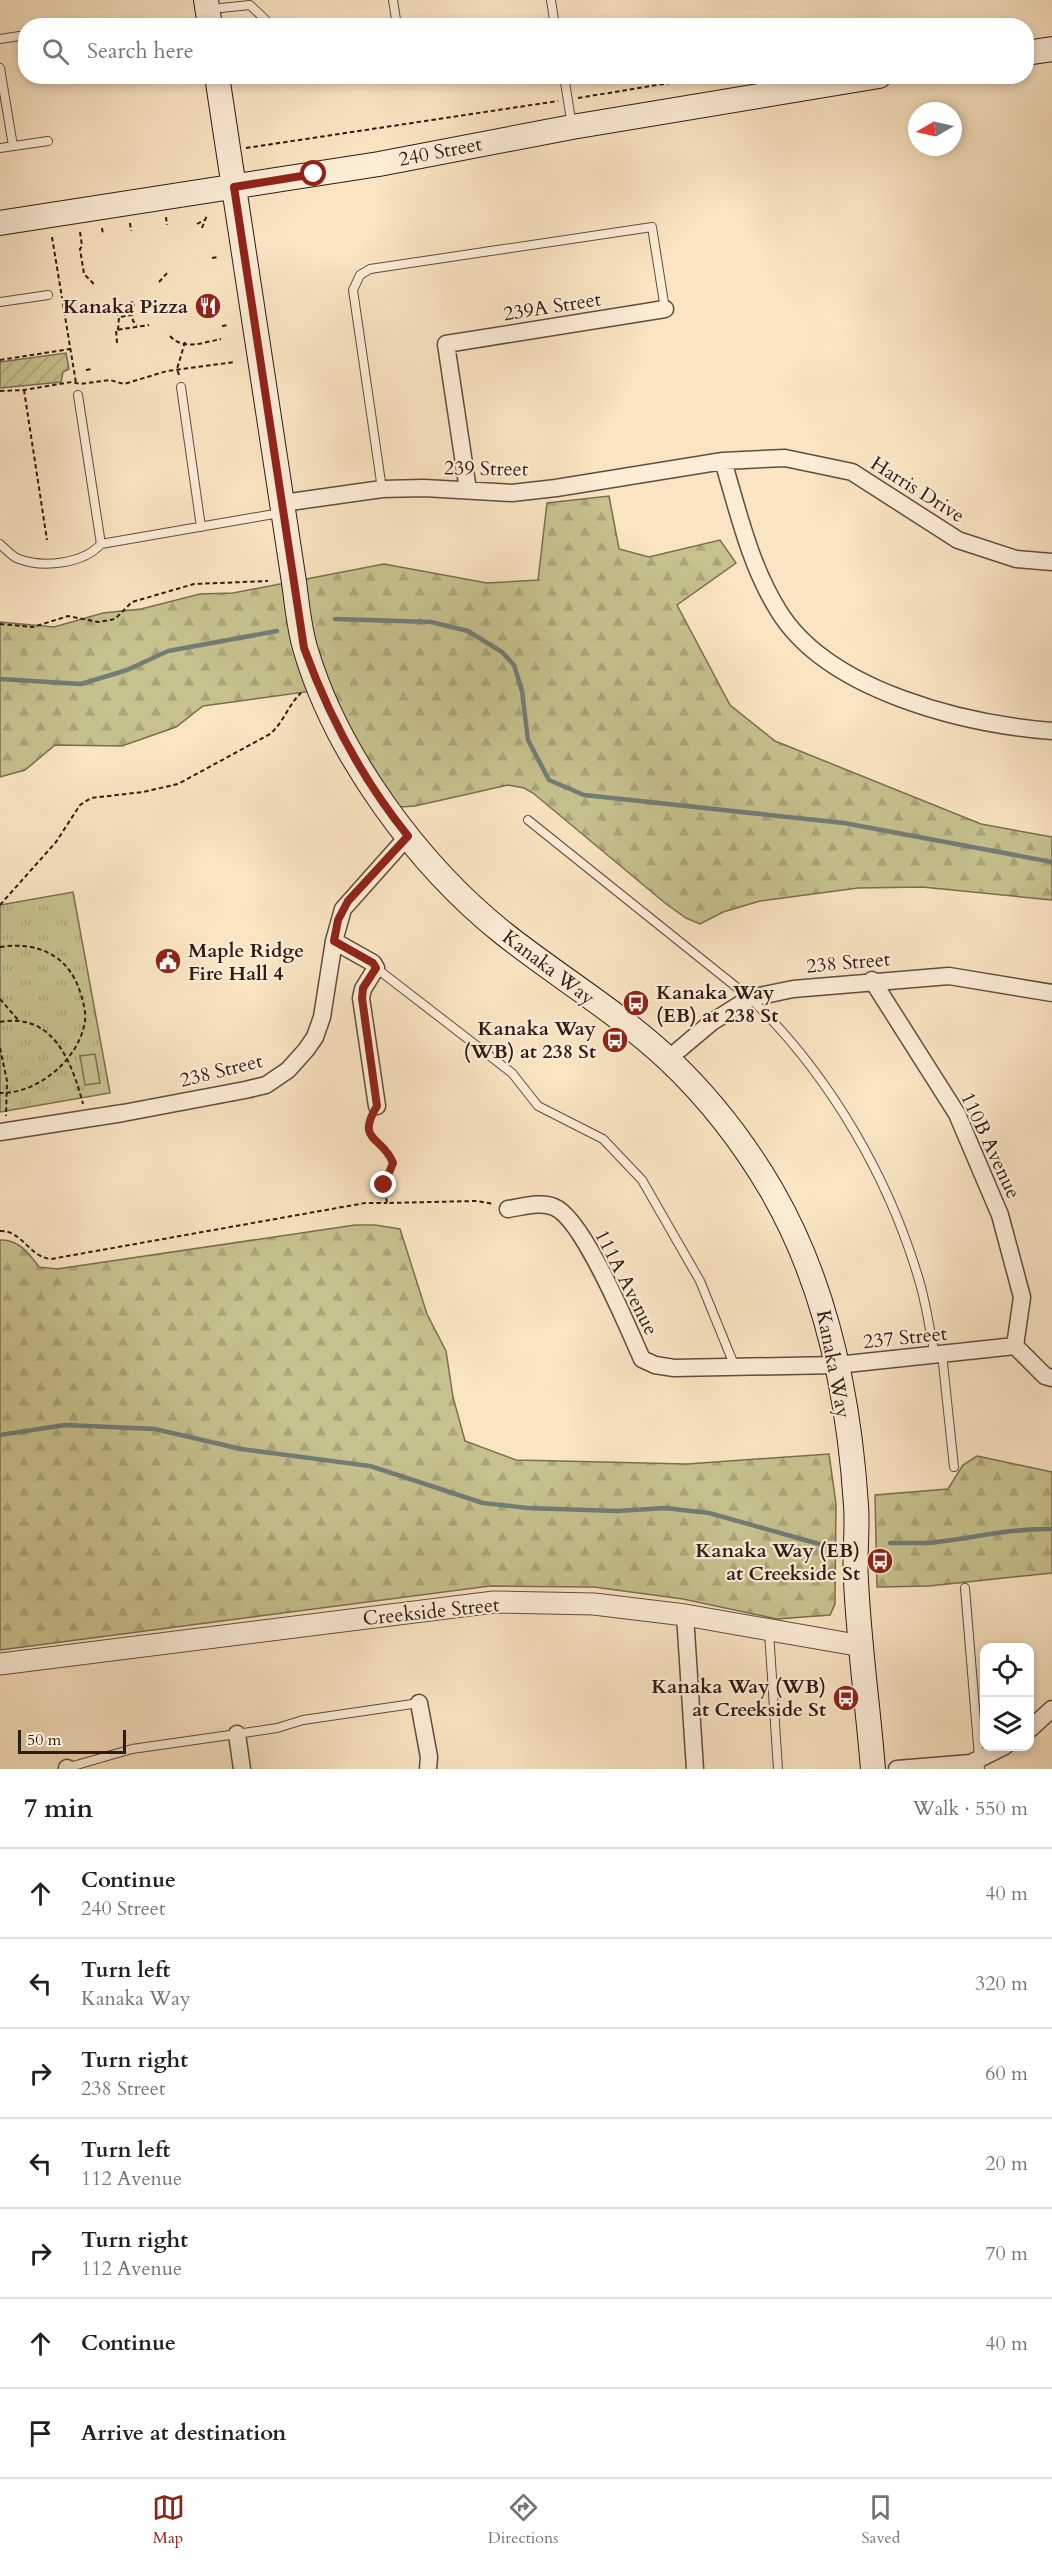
<!DOCTYPE html>
<meta charset="utf-8">
<style>
:root{--surface:#fff;--page:#f2f2f2;--text:#202124;--muted:#757577;--line:#e0e0e0;--accent:#8f2418}
body{margin:0;font-family:Cardo,serif;background:var(--page);color:var(--text)}
.controls{position:absolute;right:18px;bottom:18px;display:grid;overflow:hidden;border-radius:12px;box-shadow:0 3px 9px #0003}
.controls button{width:54px;height:54px;display:grid;place-items:center;padding:0;border:0;border-bottom:2px solid var(--line);background:var(--surface);color:var(--text);font:30px sans-serif}
.compass{position:absolute;left:908px;top:102px;width:54px;height:54px;border-radius:50%;background:var(--surface);box-shadow:0 3px 9px #0003;rotate:261deg}
.scale{position:absolute;left:18px;bottom:15px;width:108px;box-sizing:border-box;padding-left:6px;border:3px solid #2d1b15;border-top:0;font-size:16px;line-height:21px;white-space:nowrap;color:#2d1b15;-webkit-text-stroke:4px #fcedd7;paint-order:stroke}
.stop{position:absolute;width:18px;height:18px;margin:-14px;border:4px solid #8f2418;border-radius:50%;background:#fff}
.stop.end{background:#8f2418;border-color:#fff;box-shadow:0 2px 6px #0008}
.list{margin:0;padding:0;list-style:none}
h2{display:flex;justify-content:space-between;align-items:center;height:78px;margin:0;padding:0 24px;font-size:26px}
h2 small{font-size:20px;font-weight:400;color:var(--muted)}
.list li{display:grid;grid-template-columns:39px 1fr auto;gap:18px;align-items:center;box-sizing:border-box;height:90px;padding:0 24px;border-top:2px solid var(--line)}
.list b{display:block;font-size:22px;white-space:nowrap}
.list p{margin:0;font-size:20px;white-space:nowrap;color:var(--muted)}
.list em{font-size:20px;font-style:normal;color:var(--muted)}
.icon{flex:none;width:33px;height:33px;fill:none;stroke:currentColor;stroke-width:2;stroke-linecap:round;stroke-linejoin:round}
.map{position:relative;flex:none;width:1052px;height:1769px;overflow:hidden}
.search{position:absolute;background:var(--surface);box-shadow:0 3px 9px #0003;left:18px;right:18px;top:18px;height:66px;display:flex;align-items:center;gap:15px;box-sizing:border-box;padding:0 21px;border-radius:24px;color:var(--muted);font-size:22px}
.sheet{height:708px;background:var(--surface)}
nav{display:flex;justify-content:space-around;align-items:center;box-sizing:border-box;height:84px;border-top:2px solid var(--line);background:var(--surface);font-size:16px;color:var(--muted)}
nav a{display:grid;justify-items:center;gap:3px}
nav .on{color:var(--accent)}
.map>svg:first-child{display:block}
.grass{fill:url(#grass-tufts);stroke:#7a6e51;stroke-width:1.5}
.forest{fill:url(#forest-firs);stroke:#7a6e51;stroke-width:1.5}
.garden{fill:url(#garden-furrows);stroke:#7a6e51;stroke-width:1.5}
.pitch{fill:#c6c18d;stroke:#7a6e51;stroke-width:1.5}
.lines{fill:none;stroke-linecap:round;stroke-linejoin:round}
.stream{stroke:#717d77;stroke-width:4.5}
.service-casing{stroke:#604d40;stroke-width:10}
.minor-casing{stroke:#604d40;stroke-width:19}
.tertiary-casing{stroke:#604d40;stroke-width:23}
.secondary-casing{stroke:#2d1b15;stroke-width:26}
.path{stroke:#2d1b15;stroke-width:2;stroke-dasharray:4.5 3;stroke-linecap:butt}
.service{stroke:#fcedd7;stroke-width:8}
.minor{stroke:#fcedd7;stroke-width:16}
.tertiary{stroke:#fcedd7;stroke-width:21}
.secondary{stroke:#fcedd7;stroke-width:24}
.route{stroke:#8f2418;stroke-width:8}
.labels{text-anchor:middle;stroke-width:4.5;stroke-linejoin:round;paint-order:stroke}
.street-label{font-size:20px;fill:#2d1b15;stroke:#fcedd7}
.poi-label{font-size:20px;font-weight:bold;fill:#2d1b15;stroke:#fcedd7;text-anchor:end}
</style>
<div class="map">
<svg width="1052" height="1769" viewBox="0 0 1052 1769">
<defs>
<pattern id="grass-tufts" width="24" height="20" patternUnits="userSpaceOnUse" patternTransform="scale(1.5)"><rect width="24" height="20" fill="#c6c18d"/><path d="M3 7l-1-3M5 7V3M7 7l1-3M15 17l-1-3M17 17v-4M19 17l1-3" fill="none" stroke="#aaa579"/></pattern>
<pattern id="forest-firs" width="22" height="20" patternUnits="userSpaceOnUse" patternTransform="scale(1.5)"><rect width="22" height="20" fill="#c6c18d"/><path d="M5 1l3.5 6h-7zM16 11l3.5 6h-7z" fill="#aaa579"/></pattern>
<pattern id="garden-furrows" width="10" height="10" patternUnits="userSpaceOnUse" patternTransform="scale(1.5)"><rect width="10" height="10" fill="#c6c18d"/><path d="M-1 1l2-2M0 10L10 0M9 11l2-2" fill="none" stroke="#aaa579"/></pattern>
</defs>
<rect width="100%" height="100%" fill="#fae4c1"/>
<filter id="stains"><feTurbulence type="fractalNoise" baseFrequency=".00333" numOctaves="4"/><feColorMatrix values="0 0 0 0 .2 0 0 0 0 .09 0 0 0 0 .02 0 0 0 .5 -.17"/></filter>
<radialGradient id="worn" r=".72"><stop offset=".6" stop-color="#630" stop-opacity="0"/><stop offset="1" stop-color="#630" stop-opacity=".3"/></radialGradient>
<path class="grass" d="M73 892 110 1093 0 1112V905Z"/>
<path class="forest" d="M609 496 619 549 649 557 720 540 736 563 677 605 730 705 775 741 981 824 1052 837V900L922 887 858 888 760 901 723 912 700 924 686 918 665 903 533 793 524 788 508 785 415 806 386 808 319 690 203 706 176 727 122 746 55 745 25 770 0 777V622L54 627 103 613 141 609 200 594 233 593 384 564 487 583 538 580 547 503Z
M355 1225H375L400 1229 427 1314 446 1351 453 1397 465 1441 516 1460 687 1464 829 1454 836 1504 835 1604 830 1615 777 1619 683 1599 594 1587 490 1586 0 1650V1240C18 1239 29 1253 39 1267L57 1269Z
M977 1456 1052 1472V1573L929 1586 877 1587 875 1495 948 1489 963 1465Z"/>
<path class="garden" d="M66 353 69 369 63 372 61 382 0 388V362Z"/>
<path class="pitch" d="M95 1054 100 1083 85 1085 80 1056Z"/>
<g class="lines">
<path class="stream" d="M335 619 431 622 468 631 502 652 514 665 522 691 528 740 549 780 584 795 844 823 1052 862
M0 679 81 684 127 670 168 651 277 631
M0 1435 65 1425 155 1429 241 1449 370 1466 483 1503 527 1508 617 1511 665 1508 709 1513 830 1547
M890 1543C902 1543 915 1543 927 1543 969 1539 1009 1528 1052 1529"/>
<defs>
<path id="service" d="M393 0 397 26
M551 0 555 26
M211 9 250 5 272 26
M0 39 19 36
M0 68 13 146
M564 76 572 126
M0 148 48 141
M0 302 48 295
M181 387 201 527
M78 395 101 544
M382 489 353 290 360 275 370 269 652 227 665 309
M0 544C6 549 12 557 19 559 43 568 83 564 101 544L280 513
M528 820 750 998C830 1075 891 1180 921 1287 927 1309 930 1332 935 1355
M376 968 512 1073 538 1106 603 1139 642 1180 700 1281 735 1367
M942 1354 954 1467
M965 1588 980 1769
M769 1632 778 1769
M66 1768 132 1749 237 1734 277 1728 303 1720 419 1703"/>
<path id="minor" d="M723 461C738 511 750 565 778 610 827 691 964 724 1052 731
M468 490 446 344 665 309
M283 503 382 489 424 488 512 493 556 488 723 461 785 458 852 472 958 540 1016 559 1052 562
M334 941 373 963 376 968 363 989 361 998 377 1106
M872 980 957 1114 1000 1215 1022 1297 1015 1346
M668 1059 712 1022 750 998 793 989 949 976 1052 993
M0 1132 123 1113 245 1090 266 1085 288 1070 306 1050 315 1037 322 1017 334 941 343 909 408 836
M508 1209C522 1207 541 1201 554 1207 583 1218 628 1328 642 1359L655 1365 674 1368 837 1365 1015 1346
M1015 1346 1045 1376 1052 1378
M685 1615 695 1769
M419 1703 429 1757 428 1769
M1030 1729 1052 1709
M237 1734 242 1769
M67 1768V1769
M897 1769 971 1763 1005 1746"/>
<path id="tertiary" d="M0 1664 494 1602 594 1604 685 1615 862 1646"/>
<path id="secondary" d="M206 0 210 26
M1026 53 1052 49
M217 76 294 582C297 604 299 629 306 651 337 755 418 865 503 933 557 976 618 1012 669 1060 709 1098 744 1143 772 1191 827 1286 849 1396 856 1505 858 1530 854 1556 856 1581 859 1644 868 1707 873 1769
M0 223 379 164 572 127 879 76"/>
</defs>
<use href="#service" class="service-casing"/>
<use href="#minor" class="minor-casing"/>
<use href="#tertiary" class="tertiary-casing"/>
<use href="#secondary" class="secondary-casing"/>
<path class="path" d="M578 98 712 76
M246 148 558 101
M166 217 167 225
M130 223 131 231
M197 224 204 220
M102 228 103 235
M202 228 207 215
M80 232 82 246 80 249 84 274 93 283V287
M52 237 76 383
M212 258 219 257
M159 282 169 271
M112 305 119 317
M99 308 134 302 132 315
M222 326 229 325
M118 330 119 317 132 315 133 321 137 325
M170 336C183 351 205 342 221 339
M117 343 116 330 149 325
M0 360 70 349
M86 370 92 369
M179 375 177 369 185 342
M24 390 47 540
M0 391 24 390 72 382 80 384 110 380 124 384 167 371 235 362
M0 624 33 627 68 616 98 622 115 619 132 602 194 584 268 581
M0 905 56 842 80 805 91 798 143 792 178 784 270 734C284 722 288 705 301 693
M0 947C39 941 70 956 81 995 84 1004 87 1017 84 1026 76 1062 36 1094 0 1093
M0 999 19 1021
M0 1022C54 1012 72 1063 83 1104
M0 1048 7 1081 6 1116
M370 1118C363 1137 387 1147 393 1163L384 1184 387 1203 477 1201 494 1204
M0 1231C22 1230 29 1257 51 1259L365 1203H387"/>
<use href="#service" class="service"/>
<use href="#minor" class="minor"/>
<use href="#tertiary" class="tertiary"/>
<use href="#secondary" class="secondary"/>
</g>
<g class="lines">
<path class="route" d="M314 174 234 187 304 648C329 717 362 779 408 836L348 901 338 920 334 941 373 963 376 968 363 988 362 998 377 1106C355 1142 383 1136 393 1163L384 1185"/>
</g>
<defs>
<symbol id="restaurant-disc" viewBox="-11 -11 22 22"><circle r="9.5" fill="#8f2418" stroke="#fcedd7"/><path d="M-5-6h1v4h1v-4h1v4h1v-4h1v5L-1.5 .5V6h-2V.5L-5-1ZM5-6V6H3V1.5H1.5Q1.5-4 5-6Z" fill="#fff"/></symbol>
<symbol id="civic-disc" viewBox="-11 -11 22 22"><circle r="9.5" fill="#8f2418" stroke="#fcedd7"/><path d="M-.6-6.5H3V-4.5H.6V-3L4-1V1h2V6H-6V1h2V-1L-.6-3ZM-1.2 2.5V6h2.4V2.5Z" fill="#fff"/></symbol>
<symbol id="bus-disc" viewBox="-11 -11 22 22"><circle r="9.5" fill="#8f2418" stroke="#fcedd7"/><path d="M-5-6H5V4H4V6H2V4H-2V6H-4V4H-5ZM-3.5-4V0h7V-4ZM-3.5 1.2v1.5H-2V1.2ZM2 1.2v1.5H3.5V1.2Z" fill="#fff"/></symbol>
</defs>
<g fill-rule="evenodd">
<use href="#restaurant-disc" x="193" y="291" width="30" height="30"/>
<use href="#civic-disc" x="153" y="946" width="30" height="30"/>
<use href="#bus-disc" x="621" y="988" width="30" height="30"/>
<use href="#bus-disc" x="600" y="1025" width="30" height="30"/>
<use href="#bus-disc" x="865" y="1546" width="30" height="30"/>
<use href="#bus-disc" x="831" y="1683" width="30" height="30"/>
</g>
<g class="labels">
<g class="street-label">
<text transform="translate(440 151) rotate(-11)" y="7">240 Street</text>
<text transform="translate(552 306) rotate(-9)" y="7">239A Street</text>
<text transform="translate(486 468) rotate(1)" y="7">239 Street</text>
<text transform="translate(918 489) rotate(32)" y="7">Harris Drive</text>
<text transform="translate(848 962) rotate(-5)" y="7">238 Street</text>
<text transform="translate(549 967) rotate(37)" y="7">Kanaka Way</text>
<text transform="translate(221 1070) rotate(-14)" y="7">238 Street</text>
<text transform="translate(991 1145) rotate(65)" y="7">110B Avenue</text>
<text transform="translate(627 1282) rotate(63)" y="7">111A Avenue</text>
<text transform="translate(905 1337) rotate(-6)" y="7">237 Street</text>
<text transform="translate(834 1364) rotate(79)" y="7">Kanaka Way</text>
<text transform="translate(431 1611) rotate(-6)" y="7">Creekside Street</text>
</g>
<g class="poi-label">
<text x="188" y="313">Kanaka Pizza</text>
<text x="188" y="957" text-anchor="start">Maple Ridge<tspan x="188" dy="23">Fire Hall 4</tspan></text>
<text x="656" y="999" text-anchor="start">Kanaka Way<tspan x="656" dy="23">(EB) at 238 St</tspan></text>
<text x="596" y="1035">Kanaka Way<tspan x="596" dy="23">(WB) at 238 St</tspan></text>
<text x="860" y="1557">Kanaka Way (EB)<tspan x="860" dy="23">at Creekside St</tspan></text>
<text x="826" y="1693">Kanaka Way (WB)<tspan x="826" dy="23">at Creekside St</tspan></text>
</g>
</g>
<rect width="100%" height="100%" filter="url(#stains)"/>
<rect width="100%" height="100%" fill="url(#worn)"/>
</svg>
<div class="controls">
<button><svg class="icon" aria-label="locate" viewBox="0 0 24 24"><circle cx="12" cy="12" r="6"/><path d="M12 2v4M12 18v4M2 12h4M18 12h4"/></svg></button>
<button><svg class="icon" aria-label="layers" viewBox="0 0 24 24"><path d="M12 4l9 5-9 5-9-5zM3 14l9 5 9-5"/></svg></button>
</div>
<svg class="compass" viewBox="-18 -18 36 36"><path d="M0-13l5 13h-10z" fill="#e53935"/><path d="M0 13l5-13h-10z" fill="#757577"/></svg>
<div class="scale">50 m</div>
<div class="stop" style="left:314px;top:174px"></div>
<div class="stop end" style="left:384px;top:1185px"></div>
<div class="search"><svg class="icon" aria-label="search" viewBox="0 0 24 24"><circle cx="10" cy="10" r="6"/><path d="M15 15l6 6"/></svg>Search here</div>
</div>
<section class="sheet">
<h2>7 min<small>Walk · 550 m</small></h2>
<ul class="list">
<li><svg class="icon" aria-label="ahead" viewBox="0 0 24 24"><path d="M12 20V5M6 11l6-6 6 6"/></svg><div><b>Continue</b><p>240 Street</p></div><em>40 m</em></li>
<li><svg class="icon" aria-label="left" viewBox="0 0 24 24"><path d="M17 20v-9H6M10 6l-5 5 5 5"/></svg><div><b>Turn left</b><p>Kanaka Way</p></div><em>320 m</em></li>
<li><svg class="icon" aria-label="right" viewBox="0 0 24 24"><path d="M7 20v-9h11M14 6l5 5-5 5"/></svg><div><b>Turn right</b><p>238 Street</p></div><em>60 m</em></li>
<li><svg class="icon" aria-label="left" viewBox="0 0 24 24"><path d="M17 20v-9H6M10 6l-5 5 5 5"/></svg><div><b>Turn left</b><p>112 Avenue</p></div><em>20 m</em></li>
<li><svg class="icon" aria-label="right" viewBox="0 0 24 24"><path d="M7 20v-9h11M14 6l5 5-5 5"/></svg><div><b>Turn right</b><p>112 Avenue</p></div><em>70 m</em></li>
<li><svg class="icon" aria-label="ahead" viewBox="0 0 24 24"><path d="M12 20V5M6 11l6-6 6 6"/></svg><div><b>Continue</b></div><em>40 m</em></li>
<li><svg class="icon" aria-label="arrive" viewBox="0 0 24 24"><path d="M6 21V4h12l-3 4 3 4H6"/></svg><div><b>Arrive at destination</b></div></li>
</ul>
</section>
<nav>
<a class="on"><svg class="icon" aria-label="map" viewBox="0 0 24 24"><path d="M3 6l6-2 6 2 6-2v14l-6 2-6-2-6 2zM9 4v14M15 6v14"/></svg>Map</a>
<a><svg class="icon" aria-label="directions" viewBox="0 0 24 24"><path d="M12 3l9 9-9 9-9-9zM9 14v-3h6M13 9l2 2-2 2"/></svg>Directions</a>
<a><svg class="icon" aria-label="saved" viewBox="0 0 24 24"><path d="M7 4h10v16l-5-4-5 4z"/></svg>Saved</a>
</nav>
